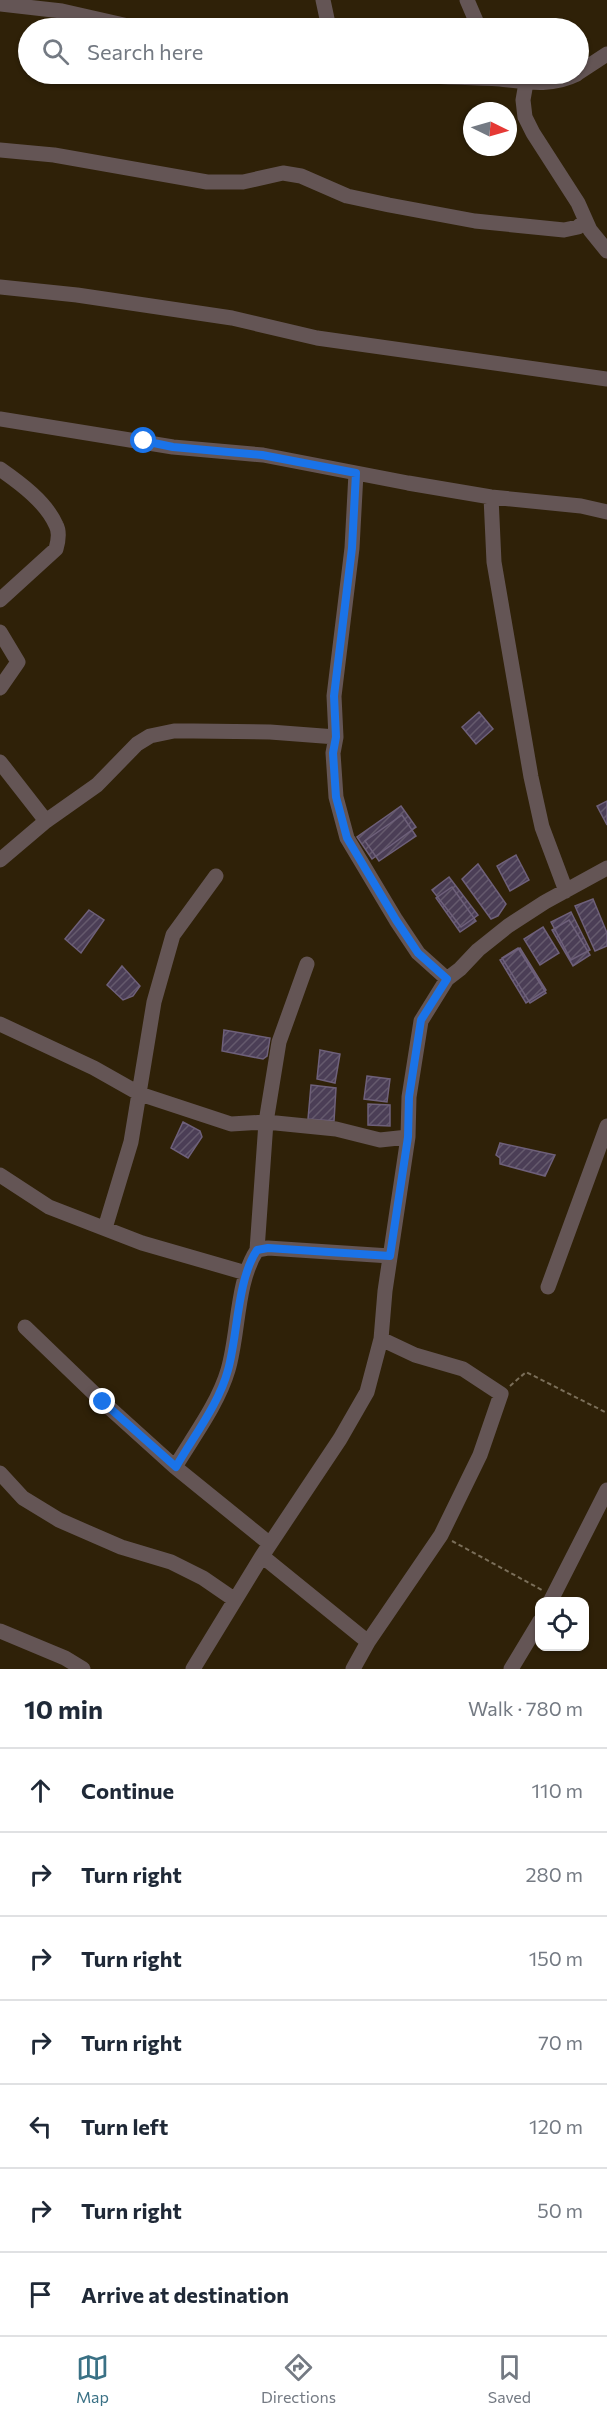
<!DOCTYPE html>
<meta charset="utf-8">
<style>
:root{--surface:#fff;--page:#f6f6f7;--text:#1f2937;--muted:#747a83;--line:#e0e1e3;--accent:#3a7185}
body{margin:0;font-family:Commissioner,sans-serif;background:var(--page);color:var(--text)}
.controls{position:absolute;right:18px;bottom:18px;display:grid;overflow:hidden;border-radius:12px;box-shadow:0 2px 4px #0004}
.controls button{width:54px;height:54px;display:grid;place-items:center;padding:0;border:0;border-bottom:2px solid var(--line);background:var(--surface);color:var(--text);font:30px sans-serif}
.compass{position:absolute;left:463px;top:102px;width:54px;height:54px;border-radius:50%;background:var(--surface);box-shadow:0 2px 4px #0004;rotate:95deg}
.stop{position:absolute;width:18px;height:18px;margin:-14px;border:4px solid #1a73e8;border-radius:50%;background:#fff}
.stop.end{background:#1a73e8;border-color:#fff;box-shadow:0 2px 6px #0008}
.list{margin:0;padding:0;list-style:none}
h2{display:flex;justify-content:space-between;align-items:center;height:78px;margin:0;padding:0 24px;font-size:26px}
h2 small{font-size:20px;font-weight:400;color:var(--muted)}
.list li{display:grid;grid-template-columns:39px 1fr auto;gap:18px;align-items:center;box-sizing:border-box;height:84px;padding:0 24px;border-top:2px solid var(--line)}
.list b{display:block;font-size:22px;white-space:nowrap}
.list em{font-size:20px;font-style:normal;color:var(--muted)}
.icon{flex:none;width:33px;height:33px;fill:none;stroke:currentColor;stroke-width:2;stroke-linecap:round;stroke-linejoin:round}
.map{position:relative;flex:none;width:607px;height:1669px;overflow:hidden}
.search{position:absolute;background:var(--surface);box-shadow:0 2px 4px #0004;left:18px;right:18px;top:18px;height:66px;display:flex;align-items:center;gap:15px;box-sizing:border-box;padding:0 21px;border-radius:33px;color:var(--muted);font-size:22px}
.sheet{height:666px;background:var(--surface)}
nav{display:flex;justify-content:space-around;align-items:center;box-sizing:border-box;height:84px;border-top:2px solid var(--line);background:var(--surface);font-size:16px;color:var(--muted)}
nav a{display:grid;justify-items:center;gap:3px}
nav .on{color:var(--accent)}
.map>svg:first-child{display:block}
.building{fill:url(#building-hatch);stroke:#6e607a;stroke-width:1.5}
.lines{fill:none;stroke-linecap:round;stroke-linejoin:round}
.path{stroke:#7a6e59;stroke-width:2;stroke-dasharray:4.5 3;stroke-linecap:butt}
.minor{stroke:#645555;stroke-width:15}
.route{stroke:#1a73e8;stroke-width:8}
</style>
<div class="map">
<svg width="607" height="1669" viewBox="0 0 607 1669">
<defs>
<pattern id="building-hatch" width="6" height="6" patternUnits="userSpaceOnUse" patternTransform="scale(1.5)"><rect width="6" height="6" fill="#4b3e56"/><path d="M-1 1l2-2M0 6l6-6M5 7l2-2" fill="none" stroke="#655a6d"/></pattern>
</defs>
<rect width="100%" height="100%" fill="#2f2108"/>
<path class="building" d="M479 712 493 729 476 744 462 727Z
M607 801V825L597 806Z
M401 806 416 827 372 859 357 837Z
M402 815 416 836 379 861 365 841Z
M516 855 529 880 510 891 497 866Z
M478 864 506 904 498 916 491 919 462 879Z
M449 877 478 915 461 927 432 890Z
M452 887 476 921 460 932 436 898Z
M593 899 607 933V946L595 951 575 906Z
M89 910 104 920 81 953 65 939Z
M571 912 590 950 571 960 551 922Z
M569 920 590 955 573 966 552 930Z
M543 927 559 953 540 965 524 939Z
M518 948 546 993 530 1003 502 958Z
M520 948 546 990 526 1003 500 960Z
M122 966 140 986 133 996 123 1000 107 985Z
M224 1030 270 1038 267 1056 263 1059 222 1051Z
M320 1050 340 1054 335 1083 317 1079Z
M367 1076 390 1079 387 1102 364 1099Z
M311 1085 336 1088 334 1121 308 1119Z
M368 1104 390 1105V1126L368 1125Z
M183 1122 200 1131 202 1137 188 1158 171 1148Z
M500 1143 555 1155 545 1176 500 1164V1158L496 1155Z"/>
<g class="lines">
<path class="path" d="M510 1386 526 1372 607 1413
M452 1541 542 1590"/>
<path class="minor" d="M323 0 329 28
M467 0 479 28
M0 4 62 11 137 28
M578 73 607 54
M398 74C432 77 466 77 500 79 527 82 551 87 577 74
M526 83 523 100 525 117 533 133 578 203 590 230 607 251
M0 150 54 155 207 182H243L283 173 301 176 347 196 389 205 475 221 564 230 578 227 585 221
M0 287 77 295 232 318 317 338 607 379
M0 419 173 447 263 455 408 483 491 497 581 506 607 512
M0 469C20 483 46 502 56 525 60 532 58 542 56 549L0 600
M356 473 352 548 334 696 336 737 333 753 336 797 347 838 396 920 418 953 447 979
M491 497 494 562 531 777 542 827 566 891
M0 632 18 662 0 688
M0 762 46 821
M0 860 46 821 97 785 137 744 150 736 174 731H193L270 732 336 737
M0 1024 94 1068 140 1094 231 1124 266 1122 336 1129 380 1140 408 1137
M0 1175 49 1207 142 1243 246 1273
M105 1228 131 1142 154 1002 173 935 216 876
M257 1250 266 1122 279 1042 307 964
M548 1287 607 1126
M25 1327 103 1402 175 1467 270 1544
M175 1467C193 1437 218 1404 228 1370 239 1333 236 1282 257 1250L268 1248 390 1256
M0 1473 23 1498 59 1520 121 1547 171 1562 203 1578 235 1600
M262 1556 368 1642
M550 1602 607 1490
M0 1631 65 1658 83 1669
M193 1669 262 1556 340 1439 367 1392 381 1339 385 1291 408 1137 409 1097 421 1021 447 979 460 969 478 950 508 926 545 902 607 868
M353 1669 368 1642 441 1535 480 1455 501 1394 463 1369 415 1355 381 1339
M511 1669 540 1621"/>
</g>
<g class="lines">
<path class="route" d="M103 1402 176 1467C193 1437 219 1404 228 1370 238 1334 237 1280 257 1250L268 1248 390 1256 408 1137 409 1097 421 1020 447 979 418 953 396 920 347 838 336 797 333 753 336 737 334 696 352 548 356 473 262 455 173 447 144 441"/>
</g>
</svg>
<div class="controls">
<button><svg class="icon" aria-label="locate" viewBox="0 0 24 24"><circle cx="12" cy="12" r="6"/><path d="M12 2v4M12 18v4M2 12h4M18 12h4"/></svg></button>
</div>
<svg class="compass" viewBox="-18 -18 36 36"><path d="M0-13l5 13h-10z" fill="#e53935"/><path d="M0 13l5-13h-10z" fill="#747a83"/></svg>
<div class="stop" style="left:144px;top:441px"></div>
<div class="stop end" style="left:103px;top:1402px"></div>
<div class="search"><svg class="icon" aria-label="search" viewBox="0 0 24 24"><circle cx="10" cy="10" r="6"/><path d="M15 15l6 6"/></svg>Search here</div>
</div>
<section class="sheet">
<h2>10 min<small>Walk · 780 m</small></h2>
<ul class="list">
<li><svg class="icon" aria-label="ahead" viewBox="0 0 24 24"><path d="M12 20V5M6 11l6-6 6 6"/></svg><div><b>Continue</b></div><em>110 m</em></li>
<li><svg class="icon" aria-label="right" viewBox="0 0 24 24"><path d="M7 20v-9h11M14 6l5 5-5 5"/></svg><div><b>Turn right</b></div><em>280 m</em></li>
<li><svg class="icon" aria-label="right" viewBox="0 0 24 24"><path d="M7 20v-9h11M14 6l5 5-5 5"/></svg><div><b>Turn right</b></div><em>150 m</em></li>
<li><svg class="icon" aria-label="right" viewBox="0 0 24 24"><path d="M7 20v-9h11M14 6l5 5-5 5"/></svg><div><b>Turn right</b></div><em>70 m</em></li>
<li><svg class="icon" aria-label="left" viewBox="0 0 24 24"><path d="M17 20v-9H6M10 6l-5 5 5 5"/></svg><div><b>Turn left</b></div><em>120 m</em></li>
<li><svg class="icon" aria-label="right" viewBox="0 0 24 24"><path d="M7 20v-9h11M14 6l5 5-5 5"/></svg><div><b>Turn right</b></div><em>50 m</em></li>
<li><svg class="icon" aria-label="arrive" viewBox="0 0 24 24"><path d="M6 21V4h12l-3 4 3 4H6"/></svg><div><b>Arrive at destination</b></div></li>
</ul>
</section>
<nav>
<a class="on"><svg class="icon" aria-label="map" viewBox="0 0 24 24"><path d="M3 6l6-2 6 2 6-2v14l-6 2-6-2-6 2zM9 4v14M15 6v14"/></svg>Map</a>
<a><svg class="icon" aria-label="directions" viewBox="0 0 24 24"><path d="M12 3l9 9-9 9-9-9zM9 14v-3h6M13 9l2 2-2 2"/></svg>Directions</a>
<a><svg class="icon" aria-label="saved" viewBox="0 0 24 24"><path d="M7 4h10v16l-5-4-5 4z"/></svg>Saved</a>
</nav>
